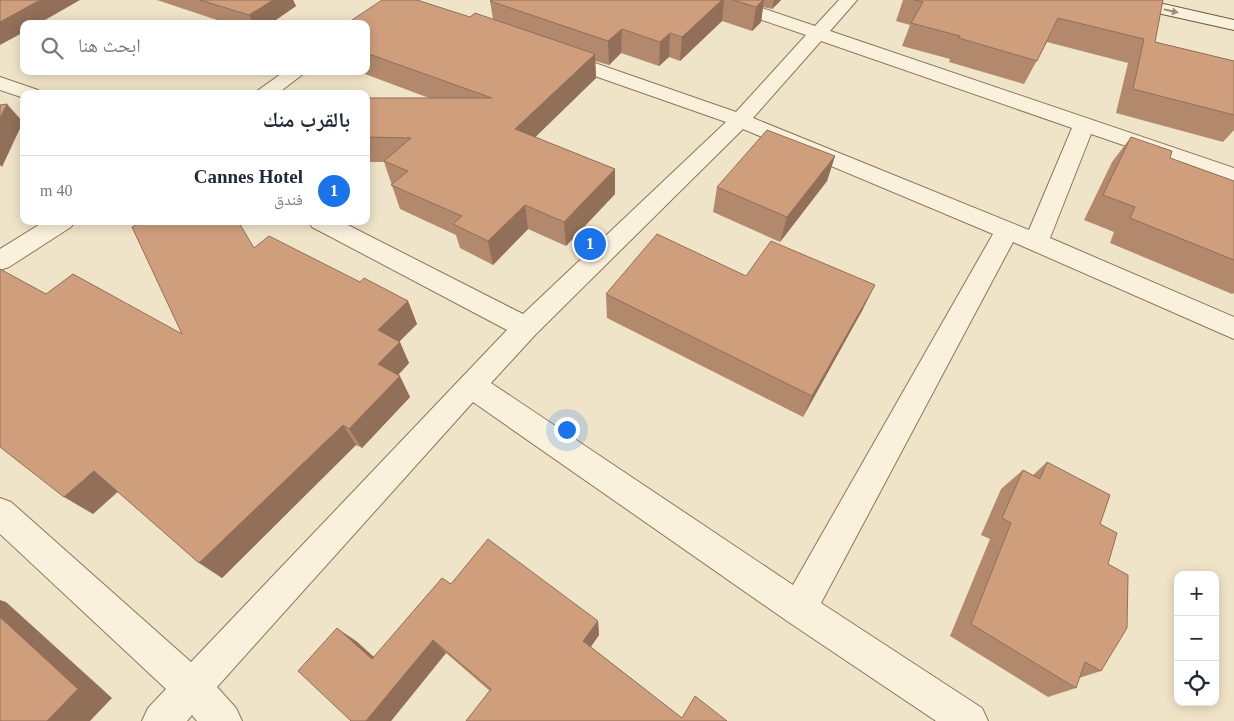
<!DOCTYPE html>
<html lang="ar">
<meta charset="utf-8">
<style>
:root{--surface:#fff;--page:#f6f6f7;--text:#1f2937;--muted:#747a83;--line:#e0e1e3;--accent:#1a73e8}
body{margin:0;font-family:"Times New Roman","Noto Naskh Arabic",serif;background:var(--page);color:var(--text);direction:rtl}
.controls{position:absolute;right:15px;bottom:15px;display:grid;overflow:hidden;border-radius:10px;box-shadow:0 2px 12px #0003}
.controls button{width:45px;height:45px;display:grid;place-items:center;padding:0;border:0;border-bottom:1px solid var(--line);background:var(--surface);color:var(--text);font:25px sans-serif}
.you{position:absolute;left:566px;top:429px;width:18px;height:18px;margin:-12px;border:4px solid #fff;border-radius:50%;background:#1a73e8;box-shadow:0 0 0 8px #1a73e833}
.badge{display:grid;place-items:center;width:32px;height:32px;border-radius:50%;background:var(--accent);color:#fff;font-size:16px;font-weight:700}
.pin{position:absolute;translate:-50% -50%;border:2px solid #fff;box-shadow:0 1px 5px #0006}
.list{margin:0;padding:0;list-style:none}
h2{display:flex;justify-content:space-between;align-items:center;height:65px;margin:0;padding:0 20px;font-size:21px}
h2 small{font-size:16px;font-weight:400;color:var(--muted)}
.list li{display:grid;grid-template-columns:32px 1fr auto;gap:15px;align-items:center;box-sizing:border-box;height:70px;padding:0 20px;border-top:1px solid var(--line)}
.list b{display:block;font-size:19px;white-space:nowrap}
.list p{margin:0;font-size:16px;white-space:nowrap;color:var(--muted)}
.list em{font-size:16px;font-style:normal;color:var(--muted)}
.icon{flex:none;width:28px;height:28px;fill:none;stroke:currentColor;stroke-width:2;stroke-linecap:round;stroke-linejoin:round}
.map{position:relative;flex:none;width:1234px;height:721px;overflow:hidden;direction:ltr}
.search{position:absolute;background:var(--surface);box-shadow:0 2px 12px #0003;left:20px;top:20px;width:350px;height:55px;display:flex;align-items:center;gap:12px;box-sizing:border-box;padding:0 18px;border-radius:10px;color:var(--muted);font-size:19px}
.panel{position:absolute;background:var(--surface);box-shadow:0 2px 12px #0003;left:20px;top:90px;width:350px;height:135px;border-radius:10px;direction:rtl}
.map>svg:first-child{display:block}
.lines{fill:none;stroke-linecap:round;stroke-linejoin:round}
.street-casing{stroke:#8d765c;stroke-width:2}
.secondary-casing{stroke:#6f573f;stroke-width:2}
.street{fill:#faf1dc;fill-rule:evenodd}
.secondary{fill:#faf1dc;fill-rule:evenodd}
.wall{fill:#b2896c}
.shaded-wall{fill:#916f58}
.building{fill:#cf9f7d;stroke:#916f58}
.oneway{fill:#9c907e}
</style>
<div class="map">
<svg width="1234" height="721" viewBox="0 0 1234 721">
<rect width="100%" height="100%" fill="#f0e4c8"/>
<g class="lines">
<defs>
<path id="street" d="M712 0H738L815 26 839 0H857L830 31 1234 168V183L1091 134 1050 238 1234 317V339L1013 242 821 603 982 708 988 721H936L787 621 473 402 217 687 236 708 242 721H197L192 715 187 721H142L148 708 166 689 0 534V498L11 502 191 662 507 330 312 227 308 221H340L523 314 726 122 552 61 550 57 552 53H566L736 112 806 35 715 4ZM821 41 1072 128 1029 230 753 118ZM743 129 993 234 793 585 491 383 535 335Z
M285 71H307L277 94H253Z
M0 77 38 90 41 94H24V98L0 90Z
M45 221H75L71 227 9 267 0 270V249Z"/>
<path id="secondary" d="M1114 0H1146L1234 20V30L1117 4Z"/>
</defs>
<use href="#street" class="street-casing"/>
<use href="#secondary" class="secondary-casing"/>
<use href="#street" class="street"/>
<use href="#secondary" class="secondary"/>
</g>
<path class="wall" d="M157 0H293L296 6 270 24H229Z
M492 0H781L772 9 763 7 761 22 752 31 722 21 680 61 669 57 659 66 621 53 609 65 595 61 596 78 535 137 615 169V194L566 246 528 229 493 265 460 248 456 235 400 209 384 162H366V98H429L357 71H366V24L470 17 493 19 490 1Z
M903 0H1163L1155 42 1234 61V130L1223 142 1116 113 1128 63 1047 42 1024 84 949 62 950 59 902 46 910 25 896 21Z
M1131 137 1170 158 1234 181V293L1232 294 1110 243 1114 232 1084 220 1112 162Z
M835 156 827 181 780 242 713 212 717 187Z
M254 248 360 282 408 301 417 324 399 341 409 363 398 375 410 397 362 448 356 445 222 578 118 492 93 514 46 294 182 334Z
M746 276 863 309 803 417 607 318 606 294Z
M1047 462 1100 524 1108 564 1101 671 1079 678 1076 688 1048 697 950 636 990 539 981 535 1001 489 1023 470 1033 475Z
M451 584 598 621 599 635 591 647 682 718 727 721H466L490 691 446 653 391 721H351L356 641 374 657Z"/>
<path class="shaded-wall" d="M40 0H80L38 24H24V32L0 45V22Z
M273 0H293L296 6 270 24H253L249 15Z
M722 0H724L722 21 680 61 682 37Z
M763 0H764L761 22 752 31 756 7Z
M774 0H781L772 9Z
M622 29 621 53 609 65 608 41Z
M670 33 669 57 659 66 660 42Z
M595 54 596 78 518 154 515 129Z
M7 104 23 122 2 167 0 165V118Z
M835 156 827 181 780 242 787 217Z
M615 169V194L566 246 564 222Z
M525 205 528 229 493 265 488 241Z
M875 285 863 309 803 417 812 396Z
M408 301 417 324 389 352 378 330Z
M400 342 409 363 389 385 378 364Z
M400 376 410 397 362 448 349 429Z
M343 425 356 445 222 578 199 563Z
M94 471 120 489 93 514 64 497Z
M0 600 6 602 112 698 90 721H47L0 617Z
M598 621 599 635 585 654 583 641Z
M337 628 356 641 389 671 372 659Z
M433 640 446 653 391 721H366Z"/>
<path class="building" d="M0 0H40L0 22Z
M200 0H273L249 15Z
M382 0H417L470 17 475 13 595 54 515 129 615 169 564 222 525 205 488 241 453 224 462 216 391 185 408 171 384 161 411 138 366 137V98H492L366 53V24H346Z
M492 0H722L682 37 670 33 660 42 622 29 608 41 490 1Z
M733 0H763L756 7Z
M914 0H1163L1155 42 1234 61V115L1133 89 1144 39 1058 18 1037 61 959 38 960 36 911 23 923 2Z
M7 104 0 118V105Z
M767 130 835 156 787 217 717 187Z
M1131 137 1172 151 1170 158 1234 181V260L1130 218 1135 207 1103 195Z
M137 221H238L254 248 269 236 360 282 364 278 408 301 378 330 400 342 378 364 400 376 349 429 343 425 199 563 94 471 64 497 0 447V269L46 294 73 274 182 334 132 227 138 224Z
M657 234 746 276 771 241 875 285 812 396 606 294Z
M1047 462 1110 495 1100 524 1117 533 1108 564 1128 575 1127 628 1101 671 1085 662 1076 688 971 624 1011 523 1002 518 1023 470 1040 479Z
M488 539 598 621 583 641 682 718 695 696 727 721H466L491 689 433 640 366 721H351L298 671 337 628 372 659 442 578 451 584Z
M0 617 78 689 47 721H0Z"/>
<defs><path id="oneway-solid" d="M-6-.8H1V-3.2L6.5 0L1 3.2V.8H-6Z" transform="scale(1.25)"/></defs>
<use class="oneway" href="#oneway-solid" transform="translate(1171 11) rotate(13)"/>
</svg>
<div class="controls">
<button>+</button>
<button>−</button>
<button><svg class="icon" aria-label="locate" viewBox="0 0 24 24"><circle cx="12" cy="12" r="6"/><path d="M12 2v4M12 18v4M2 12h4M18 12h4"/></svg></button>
</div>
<div class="you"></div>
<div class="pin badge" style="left:590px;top:244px">1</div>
<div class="search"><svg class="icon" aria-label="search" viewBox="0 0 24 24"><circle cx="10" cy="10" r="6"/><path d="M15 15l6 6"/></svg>ابحث هنا</div>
<section class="panel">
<h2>بالقرب منك<small></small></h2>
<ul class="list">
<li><span class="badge">1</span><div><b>Cannes Hotel</b><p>فندق</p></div><em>40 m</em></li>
</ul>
</section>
</div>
